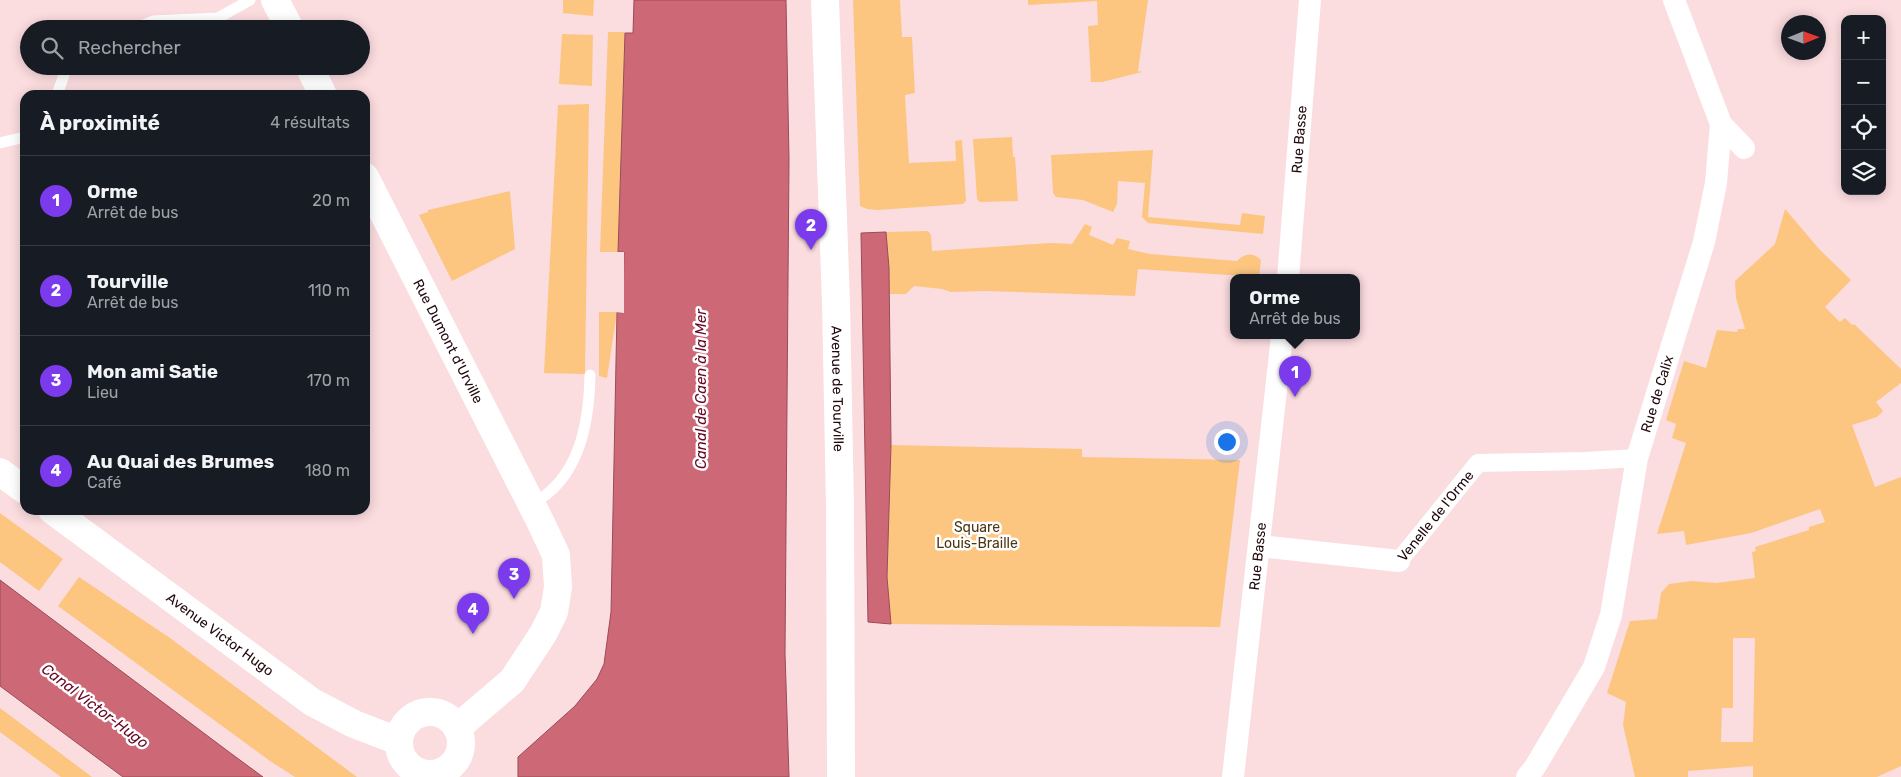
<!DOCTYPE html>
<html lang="fr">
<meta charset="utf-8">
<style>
:root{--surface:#171b24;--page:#242831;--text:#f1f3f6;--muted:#9ea1a6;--line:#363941;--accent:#7c3aed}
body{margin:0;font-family:Rubik,sans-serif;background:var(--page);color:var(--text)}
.controls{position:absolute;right:15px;top:15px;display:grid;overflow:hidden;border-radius:10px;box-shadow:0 2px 12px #0003}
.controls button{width:45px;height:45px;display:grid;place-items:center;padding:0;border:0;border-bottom:1px solid var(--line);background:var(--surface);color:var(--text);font:25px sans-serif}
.compass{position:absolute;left:1781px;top:15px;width:45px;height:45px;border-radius:50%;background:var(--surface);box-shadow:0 2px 12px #0003;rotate:89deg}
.you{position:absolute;left:1226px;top:441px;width:18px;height:18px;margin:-12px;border:4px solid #fff;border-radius:50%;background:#1a73e8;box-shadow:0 0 0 8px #1a73e833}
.badge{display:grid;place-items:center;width:32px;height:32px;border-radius:50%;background:var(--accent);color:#fff;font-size:16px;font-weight:700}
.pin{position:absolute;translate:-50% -41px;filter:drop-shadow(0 1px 2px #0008)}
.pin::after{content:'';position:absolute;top:26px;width:18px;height:15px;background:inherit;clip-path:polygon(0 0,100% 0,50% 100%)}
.popup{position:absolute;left:1230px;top:274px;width:130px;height:65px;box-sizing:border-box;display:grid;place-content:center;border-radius:10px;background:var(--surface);filter:drop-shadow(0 1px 4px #0005);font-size:16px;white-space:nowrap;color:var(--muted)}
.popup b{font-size:19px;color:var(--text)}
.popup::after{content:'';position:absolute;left:50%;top:100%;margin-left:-10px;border:10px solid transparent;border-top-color:var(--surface)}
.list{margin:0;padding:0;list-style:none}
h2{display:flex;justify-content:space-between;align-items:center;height:65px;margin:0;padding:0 20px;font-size:21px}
h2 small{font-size:16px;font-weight:400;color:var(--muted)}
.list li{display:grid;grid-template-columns:32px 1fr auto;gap:15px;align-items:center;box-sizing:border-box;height:90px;padding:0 20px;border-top:1px solid var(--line)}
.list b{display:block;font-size:19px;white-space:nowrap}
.list p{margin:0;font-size:16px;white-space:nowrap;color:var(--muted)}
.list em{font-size:16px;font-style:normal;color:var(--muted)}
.icon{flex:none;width:28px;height:28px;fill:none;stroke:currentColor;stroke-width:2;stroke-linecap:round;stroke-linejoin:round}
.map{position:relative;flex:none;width:1901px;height:777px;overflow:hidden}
.search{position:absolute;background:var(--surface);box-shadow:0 2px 12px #0003;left:20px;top:20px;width:350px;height:55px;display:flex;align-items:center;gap:12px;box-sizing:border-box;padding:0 18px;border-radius:28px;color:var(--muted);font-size:19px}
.panel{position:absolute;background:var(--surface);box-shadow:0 2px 12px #0003;left:20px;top:90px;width:350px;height:425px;border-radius:15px}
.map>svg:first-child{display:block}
.green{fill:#fcc681;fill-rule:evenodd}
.water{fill:#cd6977;stroke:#994c57}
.pier{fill:#fbdcdf}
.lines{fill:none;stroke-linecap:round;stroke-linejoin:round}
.service{stroke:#fff;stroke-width:11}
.pedestrian{stroke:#fff;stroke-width:18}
.minor{stroke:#fff;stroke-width:22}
.tertiary{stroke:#fff;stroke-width:28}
.labels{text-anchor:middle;stroke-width:5;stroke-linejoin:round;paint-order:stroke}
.street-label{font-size:14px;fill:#20080c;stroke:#fff}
.park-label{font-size:14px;fill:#4f3510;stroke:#fff}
.water-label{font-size:15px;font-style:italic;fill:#670724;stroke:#fff}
</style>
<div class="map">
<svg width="1901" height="777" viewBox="0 0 1901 777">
<rect width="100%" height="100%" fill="#fbdcdf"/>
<path class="green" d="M563 0H594L593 16 563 13Z
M853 0H900L902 37H912L915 93 905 95 909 163 956 161 955 141 962 140 966 201 963 204 878 210 867 209 860 206Z
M1028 0H1148L1138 71 1142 72 1102 82H1091L1088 26 1098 25 1097 1 1028 5Z
M608 32H625L618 252H600Z
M562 34 593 35 592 86 559 84Z
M589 104 585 374 544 373 558 105Z
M1012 137 1013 157H1015L1018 201 980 202 977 199 973 139Z
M1153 150 1148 217 1240 225 1242 213 1265 216 1263 234 1148 223 1142 217 1145 183 1118 181 1117 204 1113 212 1083 200 1056 197 1053 193 1051 155Z
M510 191 515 249 452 281 419 215 428 212V210Z
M1785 209 1820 250 1851 280 1825 307 1840 322 1845 318 1852 325 1854 324 1901 369V383L1876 402 1883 411 1877 417 1852 425 1875 487 1901 477V766L1877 777H1753V766L1688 771V777H1635L1623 725 1626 702 1607 693 1630 621 1657 619 1661 593 1669 584 1692 581 1716 583 1755 578 1752 552 1756 551 1755 547 1809 530V527L1825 522 1820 509 1751 533 1686 545 1684 531 1657 534 1686 443 1672 438 1676 424 1666 420 1684 361 1706 368 1717 330 1737 332 1738 329H1745L1736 298 1735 281 1775 244ZM1733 638H1755L1753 742H1721L1722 708H1733Z
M1085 224 1092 227 1089 235 1113 245 1117 238 1130 241 1128 249 1150 254 1237 261C1244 253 1253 252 1261 260L1259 277 1138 269 1135 296 985 291 951 292 942 289 914 286 906 294H889L886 232 928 231 931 235 932 251 1051 243 1072 244Z
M599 312H617L607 378 599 376Z
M891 445 1082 449V457L1240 460 1220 627 891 624 887 577Z
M0 513 63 559 39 591 0 562Z
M79 577 170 638 357 777H295L270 761 58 606Z
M0 708 92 777H61L0 732Z"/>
<path class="water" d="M634 0H786L789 159 785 653 789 777H518V757L575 706 597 679 604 664 611 612 617 312 623 313 624 252H618L625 33H633Z
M886 232 889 268 891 445 887 577 891 624 868 622 861 233Z
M0 580 229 752 263 777H123L0 686Z"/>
<path class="pier" d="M615 252H624V313L614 312 616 310H621L622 254H617Z"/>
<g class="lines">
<path class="service" d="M134 29 153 21 218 18 250 0
M57 95 67 66
M0 143 25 137
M532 504C579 479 589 425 590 375"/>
<path class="pedestrian" id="s1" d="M1399 561 1478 463 1585 461 1637 458"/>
<g class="minor">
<path d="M1721 124 1744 148"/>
<path id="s2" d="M1288 278 1310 0"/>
<path d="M1259 546 1399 561"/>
<path d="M439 772 440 777"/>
<path id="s3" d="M1233 777 1282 336"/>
<path id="s4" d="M1527 777 1535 767 1594 667 1611 615 1637 458 1704 242 1716 183 1721 124 1674 0"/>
</g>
<g class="tertiary">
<path d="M275 0 290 29"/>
<path id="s5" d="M825 0 836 302 840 506 841 777"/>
<path d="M309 66 323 95"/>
<path id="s6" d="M365 177 541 523 556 555 558 587 554 612 543 634 512 681 457 728"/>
<path d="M0 472 25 490"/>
<path id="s7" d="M52 510 312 702 354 724 398 741"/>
<circle cx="430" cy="743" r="31"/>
</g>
</g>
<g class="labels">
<g class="street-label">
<text dy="5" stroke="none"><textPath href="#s2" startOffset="139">Rue Basse</textPath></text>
<text dy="5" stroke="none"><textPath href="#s6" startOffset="184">Rue Dumont d'Urville</textPath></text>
<text dy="5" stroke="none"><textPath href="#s5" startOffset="389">Avenue de Tourville</textPath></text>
<text dy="5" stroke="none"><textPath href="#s4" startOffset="410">Rue de Calix</textPath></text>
<text dy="5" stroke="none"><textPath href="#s1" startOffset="58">Venelle de l'Orme</textPath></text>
<text dy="5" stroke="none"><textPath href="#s3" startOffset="222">Rue Basse</textPath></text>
<text dy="5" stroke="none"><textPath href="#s7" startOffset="209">Avenue Victor Hugo</textPath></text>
</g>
<g class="park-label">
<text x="977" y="532">Square<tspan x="977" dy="16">Louis-Braille</tspan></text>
</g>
<g class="water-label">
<text transform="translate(701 389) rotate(-90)" y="5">Canal de Caen à la Mer</text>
<text transform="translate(95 706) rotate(37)" y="5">Canal Victor-Hugo</text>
</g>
</g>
</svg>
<div class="controls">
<button>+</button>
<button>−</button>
<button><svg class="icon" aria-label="locate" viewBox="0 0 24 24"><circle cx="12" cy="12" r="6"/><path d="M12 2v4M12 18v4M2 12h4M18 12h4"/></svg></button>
<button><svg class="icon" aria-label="layers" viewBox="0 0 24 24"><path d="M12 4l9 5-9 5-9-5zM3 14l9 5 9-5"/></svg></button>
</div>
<svg class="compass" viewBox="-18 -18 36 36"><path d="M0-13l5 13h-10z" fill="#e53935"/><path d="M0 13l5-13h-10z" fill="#9ea1a6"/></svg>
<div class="you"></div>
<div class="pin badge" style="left:1295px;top:397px">1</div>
<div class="popup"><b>Orme</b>Arrêt de bus</div>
<div class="pin badge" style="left:811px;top:250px">2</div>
<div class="pin badge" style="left:514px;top:599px">3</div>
<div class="pin badge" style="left:473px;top:634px">4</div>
<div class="search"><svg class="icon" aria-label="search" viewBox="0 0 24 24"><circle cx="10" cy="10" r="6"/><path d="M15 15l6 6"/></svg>Rechercher</div>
<section class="panel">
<h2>À proximité<small>4 résultats</small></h2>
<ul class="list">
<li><span class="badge">1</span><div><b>Orme</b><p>Arrêt de bus</p></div><em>20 m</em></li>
<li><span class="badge">2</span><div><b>Tourville</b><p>Arrêt de bus</p></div><em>110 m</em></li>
<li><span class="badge">3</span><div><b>Mon ami Satie</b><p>Lieu</p></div><em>170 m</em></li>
<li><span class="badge">4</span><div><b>Au Quai des Brumes</b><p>Café</p></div><em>180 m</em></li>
</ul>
</section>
</div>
